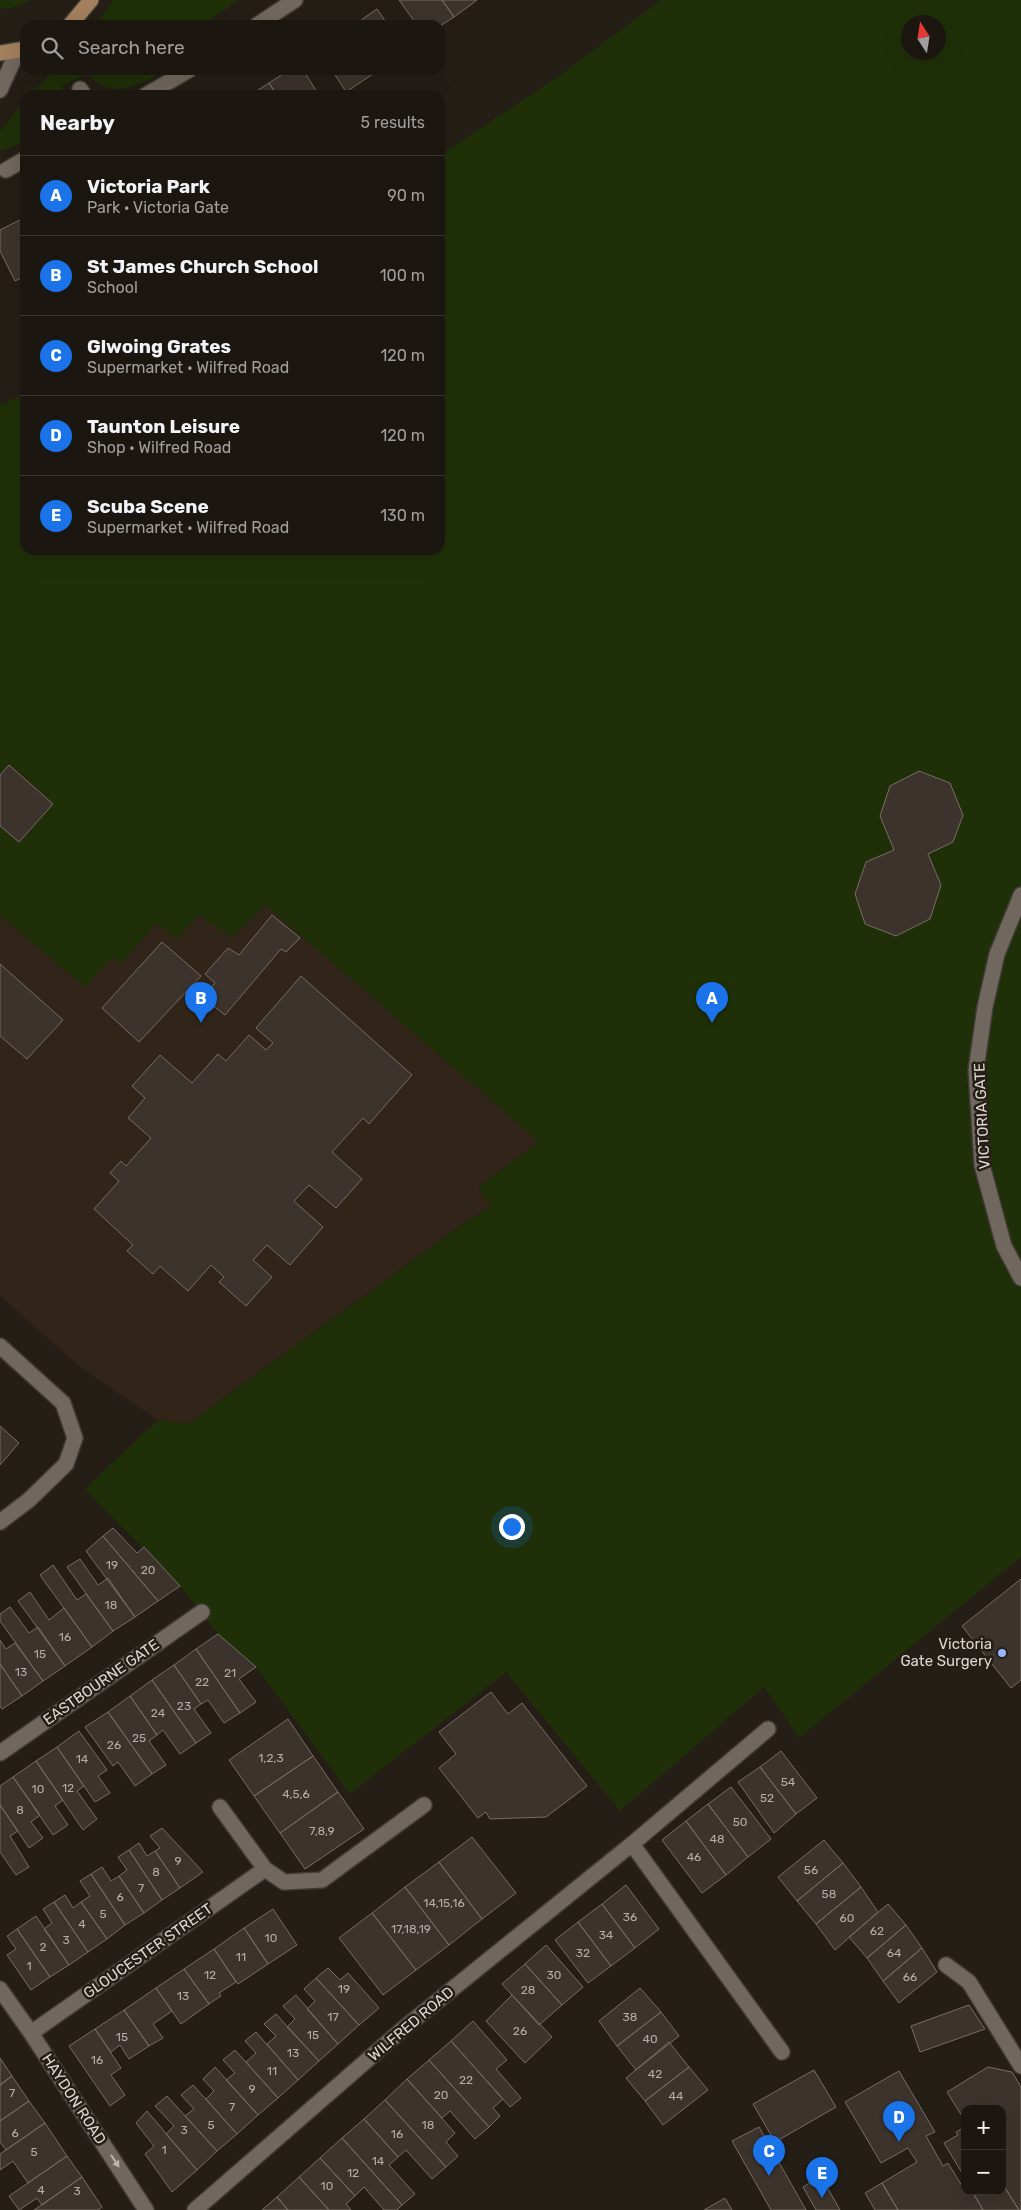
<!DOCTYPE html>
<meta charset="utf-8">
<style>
:root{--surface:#1c1610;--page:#29231e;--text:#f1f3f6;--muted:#a09f9f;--line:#3a3530;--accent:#1a73e8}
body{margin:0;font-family:Rubik,sans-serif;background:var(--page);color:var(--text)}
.controls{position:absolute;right:15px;bottom:15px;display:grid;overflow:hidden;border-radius:10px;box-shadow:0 5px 20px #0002}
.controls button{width:45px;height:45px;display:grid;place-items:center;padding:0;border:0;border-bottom:1px solid var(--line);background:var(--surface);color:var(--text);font:25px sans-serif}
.compass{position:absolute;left:901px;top:15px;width:45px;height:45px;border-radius:50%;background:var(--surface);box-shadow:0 5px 20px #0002;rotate:348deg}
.you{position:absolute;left:511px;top:1526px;width:18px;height:18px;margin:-12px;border:4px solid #fff;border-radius:50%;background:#1a73e8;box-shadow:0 0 0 8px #1a73e833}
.badge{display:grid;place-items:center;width:32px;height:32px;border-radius:50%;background:var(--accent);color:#fff;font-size:16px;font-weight:700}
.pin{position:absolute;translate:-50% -41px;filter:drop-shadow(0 1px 2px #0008)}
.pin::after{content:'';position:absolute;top:26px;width:18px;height:15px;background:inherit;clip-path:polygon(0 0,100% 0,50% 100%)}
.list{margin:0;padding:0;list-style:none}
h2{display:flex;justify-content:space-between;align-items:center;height:65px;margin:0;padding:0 20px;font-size:21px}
h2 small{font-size:16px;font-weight:400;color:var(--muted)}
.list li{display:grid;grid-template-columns:32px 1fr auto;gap:15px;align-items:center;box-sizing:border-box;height:80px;padding:0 20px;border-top:1px solid var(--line)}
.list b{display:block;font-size:19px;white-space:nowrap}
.list p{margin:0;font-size:16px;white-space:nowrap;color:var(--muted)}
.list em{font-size:16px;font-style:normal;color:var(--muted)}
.icon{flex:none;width:28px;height:28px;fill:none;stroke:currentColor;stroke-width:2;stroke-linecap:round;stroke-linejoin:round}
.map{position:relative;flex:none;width:1021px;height:2210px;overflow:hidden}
.search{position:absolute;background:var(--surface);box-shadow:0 5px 20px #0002;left:20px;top:20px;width:425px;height:55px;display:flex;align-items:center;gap:12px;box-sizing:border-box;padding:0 18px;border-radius:15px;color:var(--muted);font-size:19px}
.panel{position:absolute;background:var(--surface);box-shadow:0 5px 20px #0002;left:20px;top:90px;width:425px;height:465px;border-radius:15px}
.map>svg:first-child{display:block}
.built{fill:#312519}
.green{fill:#1f3008;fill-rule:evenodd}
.building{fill:#3c332c;stroke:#786d65}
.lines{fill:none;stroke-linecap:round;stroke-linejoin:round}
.lane-casing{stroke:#3f3a34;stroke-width:18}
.street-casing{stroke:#3f3a34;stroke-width:18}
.primary-casing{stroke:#3f3a34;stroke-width:18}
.lane{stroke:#70675e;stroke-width:15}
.street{stroke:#70675e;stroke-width:15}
.primary{stroke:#a27f5d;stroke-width:15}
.oneway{fill:#bcb5ae}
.poi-dot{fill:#95b6fd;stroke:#251e16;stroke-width:2}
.labels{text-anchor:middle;stroke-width:5;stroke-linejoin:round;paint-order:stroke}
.number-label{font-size:12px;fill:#b4aea8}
.street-label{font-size:15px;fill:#dcd7d1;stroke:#251e16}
.poi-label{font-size:15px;fill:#dcd7d1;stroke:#251e16;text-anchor:end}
</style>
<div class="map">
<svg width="1021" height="2210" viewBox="0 0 1021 2210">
<rect width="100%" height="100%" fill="#251e16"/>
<path class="built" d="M0 674 540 1142 478 1187 491 1206 459 1227 188 1424 158 1420 80 1367 0 1296Z"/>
<path class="green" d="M0 0H31L15 7 0 9Z
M113 0H239L211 19 209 25H96Z
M661 0H1021V1557L799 1738 764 1687 620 1811 506 1672 350 1794 256 1667 218 1634 180 1586 85 1489 158 1420 188 1424 459 1227 491 1206 478 1187 539 1142 266 905 232 937 199 915 177 939 157 923 120 964 113 957 85 987 0 915V827L19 843 54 804 10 764 0 775V405L25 393V550H440V155L560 75ZM908 22H938V52H908Z
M55 70H167C141 85 111 101 88 74L62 85 65 95H30Z
M25 100V142L0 151V131Z"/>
<path class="building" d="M399 0H442L454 17 440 26 417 25Z
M442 0H477L454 17Z
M377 9 388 25H354Z
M289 70H303L319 95H277L269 83Z
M332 70H375L376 72 346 92Z
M269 83 277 95H250Z
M24 218 25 276 15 281 0 251V230Z
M9 765 53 804 19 842 0 826V775Z
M919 771 950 783 963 815 953 842 928 854 941 885 930 919 896 936 865 924 855 894 866 862 894 850 880 816 890 786Z
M272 915 300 938 286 952 281 949 225 1015 202 997 215 983 205 974 228 948 239 955Z
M162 942 201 976 139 1042 102 1008Z
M0 964 63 1020 27 1059 0 1036Z
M301 976 412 1075 369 1124 363 1118 332 1152 362 1179 336 1208 309 1185 294 1201 323 1227 290 1265 267 1245 253 1260 272 1277 246 1306 219 1282 224 1277 211 1265 188 1291 160 1266 153 1274 127 1251 133 1245 94 1209 119 1181 110 1173 121 1161 126 1166 151 1138 128 1118 145 1098 132 1086 160 1055 192 1083 218 1054 226 1061 249 1035 266 1050 273 1043 256 1028Z
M0 1426 19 1443 0 1465Z
M113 1528 137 1553 144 1547 180 1586 158 1601 103 1536Z
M103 1536 158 1601 135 1617 86 1551Z
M80 1559 98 1585 108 1578 135 1617 113 1631 67 1567Z
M53 1565 77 1600 86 1594 113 1631 92 1647 40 1575Z
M1021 1579V1680L1011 1688 962 1626Z
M30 1592 49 1620 64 1608 92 1647 65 1666 18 1601Z
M10 1607 29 1633 38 1627 65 1666 43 1681 0 1621V1614Z
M218 1634 256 1667 239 1679 256 1702 240 1713 196 1649Z
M0 1640 6 1649 15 1643 43 1681 22 1696 0 1664Z
M196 1649 240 1713 224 1723 208 1700 201 1704 174 1665Z
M0 1664 22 1696 2 1709 0 1706Z
M174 1665 201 1704 194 1709 211 1733 196 1743 152 1680Z
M152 1680 196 1743 180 1754 163 1730 157 1735 130 1696Z
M491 1692 508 1714 522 1703 587 1786 546 1817 490 1819 486 1812 478 1818 439 1768 456 1754 439 1732Z
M130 1696 157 1735 149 1741 166 1765 152 1774 108 1712Z
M108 1712 152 1774 135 1786 118 1762 113 1766 85 1727Z
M288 1719 313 1756 254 1796 229 1760Z
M79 1731 107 1770 98 1776 110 1793 95 1802 57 1747Z
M57 1747 84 1786 77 1791 97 1819 83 1830 36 1761Z
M781 1751 817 1798 796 1814 760 1767Z
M313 1756 338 1792 280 1833 254 1796Z
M36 1761 63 1800 55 1806 68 1825 53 1835 13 1777Z
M760 1767 796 1814 774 1833 738 1782Z
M13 1777 40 1815 31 1822 43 1838 29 1848 0 1805V1786Z
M731 1787 771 1839 748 1857 708 1804Z
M338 1792 364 1829 305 1869 280 1833Z
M708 1804 748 1857 726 1875 686 1821Z
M0 1805 18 1831 10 1836 29 1867 16 1875 0 1852Z
M686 1821 726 1875 702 1893 662 1840Z
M162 1828 203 1872 180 1888 155 1851 160 1848 150 1836Z
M472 1837 516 1893 482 1919 439 1862Z
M824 1840 843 1863 797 1901 778 1877Z
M139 1843 147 1856 155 1851 180 1888 162 1900 129 1850Z
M129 1850 162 1900 144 1913 119 1876 127 1870 118 1857Z
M439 1862 482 1919 449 1945 405 1887Z
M843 1863 861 1887 816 1924 797 1901Z
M102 1867 111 1881 119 1876 144 1913 125 1925 91 1874Z
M91 1874 125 1925 107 1939 81 1902 90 1896 80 1881Z
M626 1885 659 1929 635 1948 602 1904Z
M405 1887 449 1945 416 1970 372 1913Z
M861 1887 878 1912 835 1950 816 1924Z
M65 1895 73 1908 81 1902 107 1939 88 1952 54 1902Z
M54 1902 88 1952 69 1965 44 1929 52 1923 43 1909Z
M602 1904 635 1948 611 1966 578 1922Z
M888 1904 906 1925 867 1958 849 1937Z
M273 1909 297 1945 268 1964 244 1928Z
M372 1913 416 1970 383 1995 339 1938Z
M36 1916 69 1965 50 1977 17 1929Z
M578 1922 611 1966 588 1983 555 1940Z
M906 1925 922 1948 883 1981 867 1958Z
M244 1928 268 1964 238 1984 214 1949Z
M17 1929 50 1977 31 1990 7 1955 16 1949 7 1936Z
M546 1945 583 1987 562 2005 525 1964Z
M922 1948 937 1972 899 2003 883 1981Z
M214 1949 236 1982 219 1993 221 1996 209 2004 184 1969Z
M525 1964 562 2005 539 2025 502 1984Z
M328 1968 340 1980 348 1973 379 2008 359 2025 316 1978Z
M184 1969 209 2004 181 2024 156 1988Z
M316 1978 359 2025 338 2044 307 2009 315 2001 304 1989Z
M156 1988 172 2011 153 2024 163 2038 149 2046 124 2010Z
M640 1988 661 2012 617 2046 599 2021Z
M296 1995 338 2044 319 2061 287 2027 295 2019 283 2006Z
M512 1995 552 2037 525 2063 486 2021Z
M969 2005 985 2029 920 2052 911 2026Z
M124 2010 149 2046 129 2059 120 2045 111 2052 95 2029Z
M661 2012 679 2036 636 2070 617 2046Z
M276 2014 319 2061 298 2080 267 2044 276 2036 264 2024Z
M473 2021 507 2060 496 2069 521 2098 510 2107 451 2041Z
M95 2029 121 2068 111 2075 125 2095 110 2106 69 2046Z
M256 2032 298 2080 278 2098 246 2062 256 2053 245 2041Z
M451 2041 503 2099 493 2108 500 2116 489 2127 429 2060Z
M669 2042 689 2067 645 2101 626 2078Z
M235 2050 278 2098 258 2115 226 2080 235 2073 223 2060Z
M0 2058 12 2076 0 2085Z
M429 2060 489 2127 475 2139 450 2111 442 2118 407 2079Z
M215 2067 258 2115 237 2134 206 2099 214 2091 203 2079Z
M689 2067 708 2090 663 2125 645 2101Z
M988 2067 1012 2072 1021 2087V2210H1019L1002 2183V2109H965V2121L947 2092Z
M814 2070 836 2107 775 2142 753 2104Z
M899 2071 935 2132 926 2136 943 2166 948 2163 965 2191H972L983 2210H898L882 2183 917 2162 908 2148 881 2163 845 2102Z
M12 2076 29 2101 0 2121V2085Z
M407 2079 455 2133 446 2142 458 2156 446 2167 385 2100Z
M193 2085 237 2134 217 2151 185 2116 194 2109 181 2095Z
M167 2096 217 2151 197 2170 166 2134 174 2126 155 2106Z
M385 2100 446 2167 432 2179 406 2150 398 2157 364 2119Z
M29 2101 45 2123 6 2150 0 2142V2121Z
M147 2111 197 2170 172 2192 145 2154 154 2146 136 2123Z
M364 2119 398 2157 389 2165 415 2194 402 2205 342 2138Z
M45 2123 67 2156 28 2183 13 2161 0 2170V2154Z
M759 2127 806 2210H771L732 2141Z
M965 2127V2178L944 2143 958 2135 956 2132Z
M342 2138 402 2205 397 2210H384L364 2187 355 2196 320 2158Z
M67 2156 82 2177 42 2205 37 2198 19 2210 9 2196Z
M320 2158 355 2196 346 2204 351 2210H329L299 2177Z
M821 2176 840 2210H816L803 2187Z
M82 2177 102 2207 98 2210H34Z
M299 2177 329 2210H288L277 2197Z
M882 2183 898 2210H875L865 2193Z
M1002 2183 1019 2210H983L972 2191H1002Z
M277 2197 288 2210H262Z
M725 2198 732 2210H704Z"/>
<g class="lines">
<defs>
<path id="lane" d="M946 1965 969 1982 1021 2066"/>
<path id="street" d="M257 25 295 0
M80 89 84 95
M0 90 17 52
M146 95 189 70
M6 170 25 159
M1021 895 997 954 985 1007 976 1070 982 1165 1004 1246 1021 1278
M0 1346 63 1403 75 1438 66 1464 29 1500 0 1522
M0 1753 202 1612
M220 1807 265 1869 284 1882 322 1880 424 1805
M632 1844 782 2052
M0 1989 31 2033 146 2210
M31 2033 265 1869
M195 2210 404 2028 632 1844 768 1729"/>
<path id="primary" d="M70 25 91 0
M0 53 25 49"/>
</defs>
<use href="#lane" class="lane-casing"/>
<use href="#street" class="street-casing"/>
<use href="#primary" class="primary-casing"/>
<use href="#lane" class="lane"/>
<use href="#street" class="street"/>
<use href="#primary" class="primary"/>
</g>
<defs><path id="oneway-solid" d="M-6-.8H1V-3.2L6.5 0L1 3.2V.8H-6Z" transform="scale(1.25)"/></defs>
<use class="oneway" href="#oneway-solid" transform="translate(115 2161) rotate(57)"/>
<circle class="poi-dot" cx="1002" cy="1653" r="5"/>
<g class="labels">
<g class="number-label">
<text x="112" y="1569">19</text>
<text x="148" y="1574">20</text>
<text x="111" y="1609">18</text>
<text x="65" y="1641">16</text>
<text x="40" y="1658">15</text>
<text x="21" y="1676">13</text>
<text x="230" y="1677">21</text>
<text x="202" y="1686">22</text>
<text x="184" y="1710">23</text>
<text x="158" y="1717">24</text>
<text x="139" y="1742">25</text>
<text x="114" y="1749">26</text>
<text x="271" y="1762">1,2,3</text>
<text x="82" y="1763">14</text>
<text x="788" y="1786">54</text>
<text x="68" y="1792">12</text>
<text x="38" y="1793">10</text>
<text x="296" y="1798">4,5,6</text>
<text x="767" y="1802">52</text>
<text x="20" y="1814">8</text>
<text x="740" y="1826">50</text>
<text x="322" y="1835">7,8,9</text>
<text x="717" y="1843">48</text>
<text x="694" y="1861">46</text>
<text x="178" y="1865">9</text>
<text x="811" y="1874">56</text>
<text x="156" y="1876">8</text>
<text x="141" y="1892">7</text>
<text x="829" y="1898">58</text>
<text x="120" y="1901">6</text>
<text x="444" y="1907">14,15,16</text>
<text x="103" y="1918">5</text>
<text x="630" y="1921">36</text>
<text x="847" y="1922">60</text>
<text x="82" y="1928">4</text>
<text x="411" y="1933">17,18,19</text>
<text x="877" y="1935">62</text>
<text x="606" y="1939">34</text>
<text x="271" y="1942">10</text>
<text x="66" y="1944">3</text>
<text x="43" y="1951">2</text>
<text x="583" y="1957">32</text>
<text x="894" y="1957">64</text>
<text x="241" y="1961">11</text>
<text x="29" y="1970">1</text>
<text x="210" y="1979">12</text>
<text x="554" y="1979">30</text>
<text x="910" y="1981">66</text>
<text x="344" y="1993">19</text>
<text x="528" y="1994">28</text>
<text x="183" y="2000">13</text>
<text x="333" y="2021">17</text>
<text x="630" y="2021">38</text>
<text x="520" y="2035">26</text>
<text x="313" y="2039">15</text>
<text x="122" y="2041">15</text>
<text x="650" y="2043">40</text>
<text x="293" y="2057">13</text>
<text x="97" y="2064">16</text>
<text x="272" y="2075">11</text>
<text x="655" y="2078">42</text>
<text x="466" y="2084">22</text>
<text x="252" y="2093">9</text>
<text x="12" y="2097">7</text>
<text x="441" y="2099">20</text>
<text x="676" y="2100">44</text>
<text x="232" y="2111">7</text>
<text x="211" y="2129">5</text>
<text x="428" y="2129">18</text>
<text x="184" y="2134">3</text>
<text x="15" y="2137">6</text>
<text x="397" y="2138">16</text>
<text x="164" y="2154">1</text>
<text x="34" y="2156">5</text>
<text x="378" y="2165">14</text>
<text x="353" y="2177">12</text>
<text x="327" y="2190">10</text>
<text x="41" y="2194">4</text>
<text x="77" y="2195">3</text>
</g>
<g class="street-label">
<text transform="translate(982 1116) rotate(-93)" y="5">VICTORIA GATE</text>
<text transform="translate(101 1682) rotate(-35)" y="5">EASTBOURNE GATE</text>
<text transform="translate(148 1951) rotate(-35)" y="5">GLOUCESTER STREET</text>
<text transform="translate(411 2024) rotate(-40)" y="5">WILFRED ROAD</text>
<text transform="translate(74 2099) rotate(57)" y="5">HAYDON ROAD</text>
</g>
<g class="poi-label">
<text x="992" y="1649">Victoria<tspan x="992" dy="17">Gate Surgery</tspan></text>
</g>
</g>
</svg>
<div class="controls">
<button>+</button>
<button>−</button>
</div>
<svg class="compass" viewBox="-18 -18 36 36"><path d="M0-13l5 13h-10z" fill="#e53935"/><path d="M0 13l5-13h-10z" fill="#a09f9f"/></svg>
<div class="you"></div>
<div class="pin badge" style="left:712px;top:1023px">A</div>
<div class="pin badge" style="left:201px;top:1023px">B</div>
<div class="pin badge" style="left:769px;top:2176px">C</div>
<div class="pin badge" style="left:899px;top:2142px">D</div>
<div class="pin badge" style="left:822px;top:2198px">E</div>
<div class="search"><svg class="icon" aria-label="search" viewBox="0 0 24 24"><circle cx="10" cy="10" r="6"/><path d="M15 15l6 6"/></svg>Search here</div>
<section class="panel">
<h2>Nearby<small>5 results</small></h2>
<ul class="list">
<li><span class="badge">A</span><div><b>Victoria Park</b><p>Park · Victoria Gate</p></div><em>90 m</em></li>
<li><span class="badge">B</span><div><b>St James Church School</b><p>School</p></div><em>100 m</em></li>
<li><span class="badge">C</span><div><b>Glwoing Grates</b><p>Supermarket · Wilfred Road</p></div><em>120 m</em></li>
<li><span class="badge">D</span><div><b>Taunton Leisure</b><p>Shop · Wilfred Road</p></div><em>120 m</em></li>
<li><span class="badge">E</span><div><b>Scuba Scene</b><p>Supermarket · Wilfred Road</p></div><em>130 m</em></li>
</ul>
</section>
</div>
